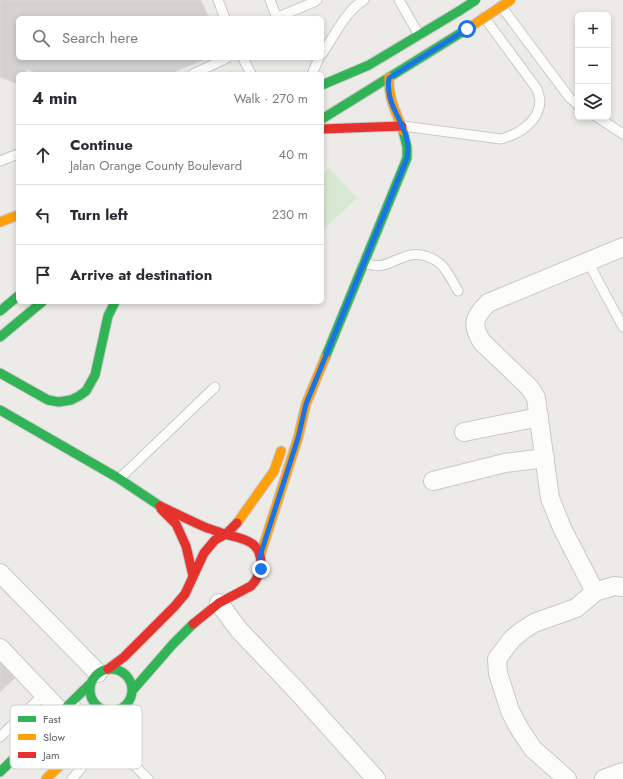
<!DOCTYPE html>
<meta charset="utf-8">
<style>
:root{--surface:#fff;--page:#f2f2f3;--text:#2b2b33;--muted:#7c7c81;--line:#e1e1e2}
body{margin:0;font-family:Jost,sans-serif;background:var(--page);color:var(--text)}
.controls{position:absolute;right:12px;top:12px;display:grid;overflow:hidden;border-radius:6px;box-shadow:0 2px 6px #0003}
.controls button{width:36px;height:36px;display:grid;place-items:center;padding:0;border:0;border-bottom:1px solid var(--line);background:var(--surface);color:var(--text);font:20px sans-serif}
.stop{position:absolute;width:12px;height:12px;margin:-9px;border:3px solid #1a73e8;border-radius:50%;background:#fff}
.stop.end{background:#1a73e8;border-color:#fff;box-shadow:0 1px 4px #0008}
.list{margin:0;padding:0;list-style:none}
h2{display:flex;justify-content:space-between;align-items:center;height:52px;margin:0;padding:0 16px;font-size:17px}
h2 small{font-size:13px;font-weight:400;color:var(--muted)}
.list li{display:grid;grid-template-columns:26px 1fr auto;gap:12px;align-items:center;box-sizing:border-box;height:60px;padding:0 16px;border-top:1px solid var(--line)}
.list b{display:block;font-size:15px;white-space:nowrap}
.list p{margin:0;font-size:13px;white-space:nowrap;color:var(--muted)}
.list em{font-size:13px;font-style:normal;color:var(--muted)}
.icon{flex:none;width:22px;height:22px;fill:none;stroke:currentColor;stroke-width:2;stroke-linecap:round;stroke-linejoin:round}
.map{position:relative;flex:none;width:623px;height:779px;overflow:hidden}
.search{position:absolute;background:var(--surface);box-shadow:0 2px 6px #0003;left:16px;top:16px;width:308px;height:44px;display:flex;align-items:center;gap:10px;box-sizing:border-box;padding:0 14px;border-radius:6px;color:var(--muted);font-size:15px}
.panel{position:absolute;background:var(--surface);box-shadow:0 2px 6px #0003;left:16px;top:72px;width:308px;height:232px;border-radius:6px}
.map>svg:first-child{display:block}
.green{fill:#d7e8d3}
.building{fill:#d3d2d0;stroke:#dcdad6}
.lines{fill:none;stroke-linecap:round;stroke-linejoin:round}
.lane-casing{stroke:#c9c9c8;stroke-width:11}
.street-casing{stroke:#c9c9c8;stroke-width:20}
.fast-casing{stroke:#c8c8c8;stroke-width:11}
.slow-casing{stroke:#c8c8c8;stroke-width:11}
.jam-casing{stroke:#c8c8c8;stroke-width:11}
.lane{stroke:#fcfcfb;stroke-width:9}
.street{stroke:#fcfcfb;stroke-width:18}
.fast{stroke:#30b455;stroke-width:9}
.slow{stroke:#ff9f0a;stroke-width:9}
.jam{stroke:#e5322d;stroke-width:9}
.fast-bridge-casing{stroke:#c8c8c8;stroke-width:11;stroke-linecap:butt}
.slow-bridge-casing{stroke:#c8c8c8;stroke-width:11;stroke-linecap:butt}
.fast-bridge{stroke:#30b455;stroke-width:9}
.slow-bridge{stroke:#ff9f0a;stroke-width:9}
.route{stroke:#1a73e8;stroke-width:5}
.key{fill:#fff;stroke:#ced0d1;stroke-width:1}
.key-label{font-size:11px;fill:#5d6165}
</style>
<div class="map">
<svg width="623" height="779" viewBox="0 0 623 779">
<rect width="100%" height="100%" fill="#edebe7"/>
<path class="green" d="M329 168 357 198 322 231V175Z"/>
<path class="building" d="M0 0H201L209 18H18V58H208L169 74H39L27 69 25 74H18V84L0 77Z
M0 658 17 676 0 692Z"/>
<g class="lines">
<defs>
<path id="lane" d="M218 0 225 18
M270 0 277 18
M399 0 419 35
M501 6 569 97 578 105
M276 18 314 2 317 0
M322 54C333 38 347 9 364 0
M243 58 251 74
M193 74 227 58
M312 74 319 58
M597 117 623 134
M403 126 501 139C519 134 539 122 540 101 540 98 538 93 537 89L484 17
M0 161 18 154
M588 262 623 327
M363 263C384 269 385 264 404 257 418 251 436 257 445 269 450 276 454 284 458 291
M119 479 215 387
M72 702 148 779
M0 737 44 694
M72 779 107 738"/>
<path id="street" d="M464 432 539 417
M433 481 505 463 545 458
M0 573 98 673
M595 592 614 586 623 587
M219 603 239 630 297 691 376 779
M0 648 61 712
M567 779 533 749 519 728 510 711 498 673 497 659 512 639 523 630 534 623 576 608 595 592 562 528 550 498 536 398 530 388 482 342C471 325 474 317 488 303L623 247
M604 779 623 772"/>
<path id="fast" d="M322 85 369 65 459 11
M322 119 467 29
M0 311 18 296
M0 337 42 302
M325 358 407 158V147L403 131
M0 373 48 400 59 402 71 400 79 396 86 391 95 375 108 316 115 302
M0 410 118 478 160 506
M90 690a21 21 0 1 1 42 0a21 21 0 1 1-42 0Z
M132 691 173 644 193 624
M0 772 90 684"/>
<path id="slow" d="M389 77C388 99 396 111 403 131
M0 222 18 215
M237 523 274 471 281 451
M260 556 298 438 306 404 325 358
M46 779 97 729 113 711"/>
<path id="jam" d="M322 129 402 126
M160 506C175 513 191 521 207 528 214 530 221 533 228 535 245 539 261 542 261 564 260 573 257 580 251 586L219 603 193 624
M161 509 176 524 186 546 193 576
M108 669 124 657 174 607 185 594 204 553 215 540 226 534 237 523"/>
</defs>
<use href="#lane" class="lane-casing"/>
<use href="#street" class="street-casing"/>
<use href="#fast" class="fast-casing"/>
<use href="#slow" class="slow-casing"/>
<use href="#jam" class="jam-casing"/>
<use href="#lane" class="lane"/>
<use href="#street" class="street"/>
<use href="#fast" class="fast"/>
<use href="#slow" class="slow"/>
<use href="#jam" class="jam"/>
<defs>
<path id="fast-bridge" d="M459 11 476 0"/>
<path id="slow-bridge" d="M467 29 511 0"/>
</defs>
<use href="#fast-bridge" class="fast-bridge-casing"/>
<use href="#slow-bridge" class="slow-bridge-casing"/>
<use href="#fast-bridge" class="fast-bridge"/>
<use href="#slow-bridge" class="slow-bridge"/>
</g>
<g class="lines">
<path class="route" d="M261 569 260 556 298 438 306 404 407 158C413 126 384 110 389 78L467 29"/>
</g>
<rect x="10" y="705" width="132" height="64" rx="6" class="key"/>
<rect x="18" y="716" width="18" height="6" fill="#30b455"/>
<rect x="18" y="734" width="18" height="6" fill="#ff9f0a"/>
<rect x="18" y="752" width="18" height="6" fill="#e5322d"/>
<g class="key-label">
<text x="43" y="723">Fast</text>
<text x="43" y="741">Slow</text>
<text x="43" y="759">Jam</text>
</g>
</svg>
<div class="controls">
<button>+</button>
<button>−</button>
<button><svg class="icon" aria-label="layers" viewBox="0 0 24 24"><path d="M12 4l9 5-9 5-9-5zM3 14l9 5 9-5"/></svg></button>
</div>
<div class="stop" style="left:467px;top:29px"></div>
<div class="stop end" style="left:261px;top:569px"></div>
<div class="search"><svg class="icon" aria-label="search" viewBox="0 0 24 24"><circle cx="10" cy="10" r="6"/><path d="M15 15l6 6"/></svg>Search here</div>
<section class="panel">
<h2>4 min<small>Walk · 270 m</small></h2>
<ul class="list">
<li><svg class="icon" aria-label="ahead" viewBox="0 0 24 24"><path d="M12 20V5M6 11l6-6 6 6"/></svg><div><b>Continue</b><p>Jalan Orange County Boulevard</p></div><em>40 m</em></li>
<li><svg class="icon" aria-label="left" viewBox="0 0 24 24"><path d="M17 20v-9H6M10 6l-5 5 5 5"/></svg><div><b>Turn left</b></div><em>230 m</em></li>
<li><svg class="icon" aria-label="arrive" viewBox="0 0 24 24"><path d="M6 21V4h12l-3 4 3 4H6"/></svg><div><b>Arrive at destination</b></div></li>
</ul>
</section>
</div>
